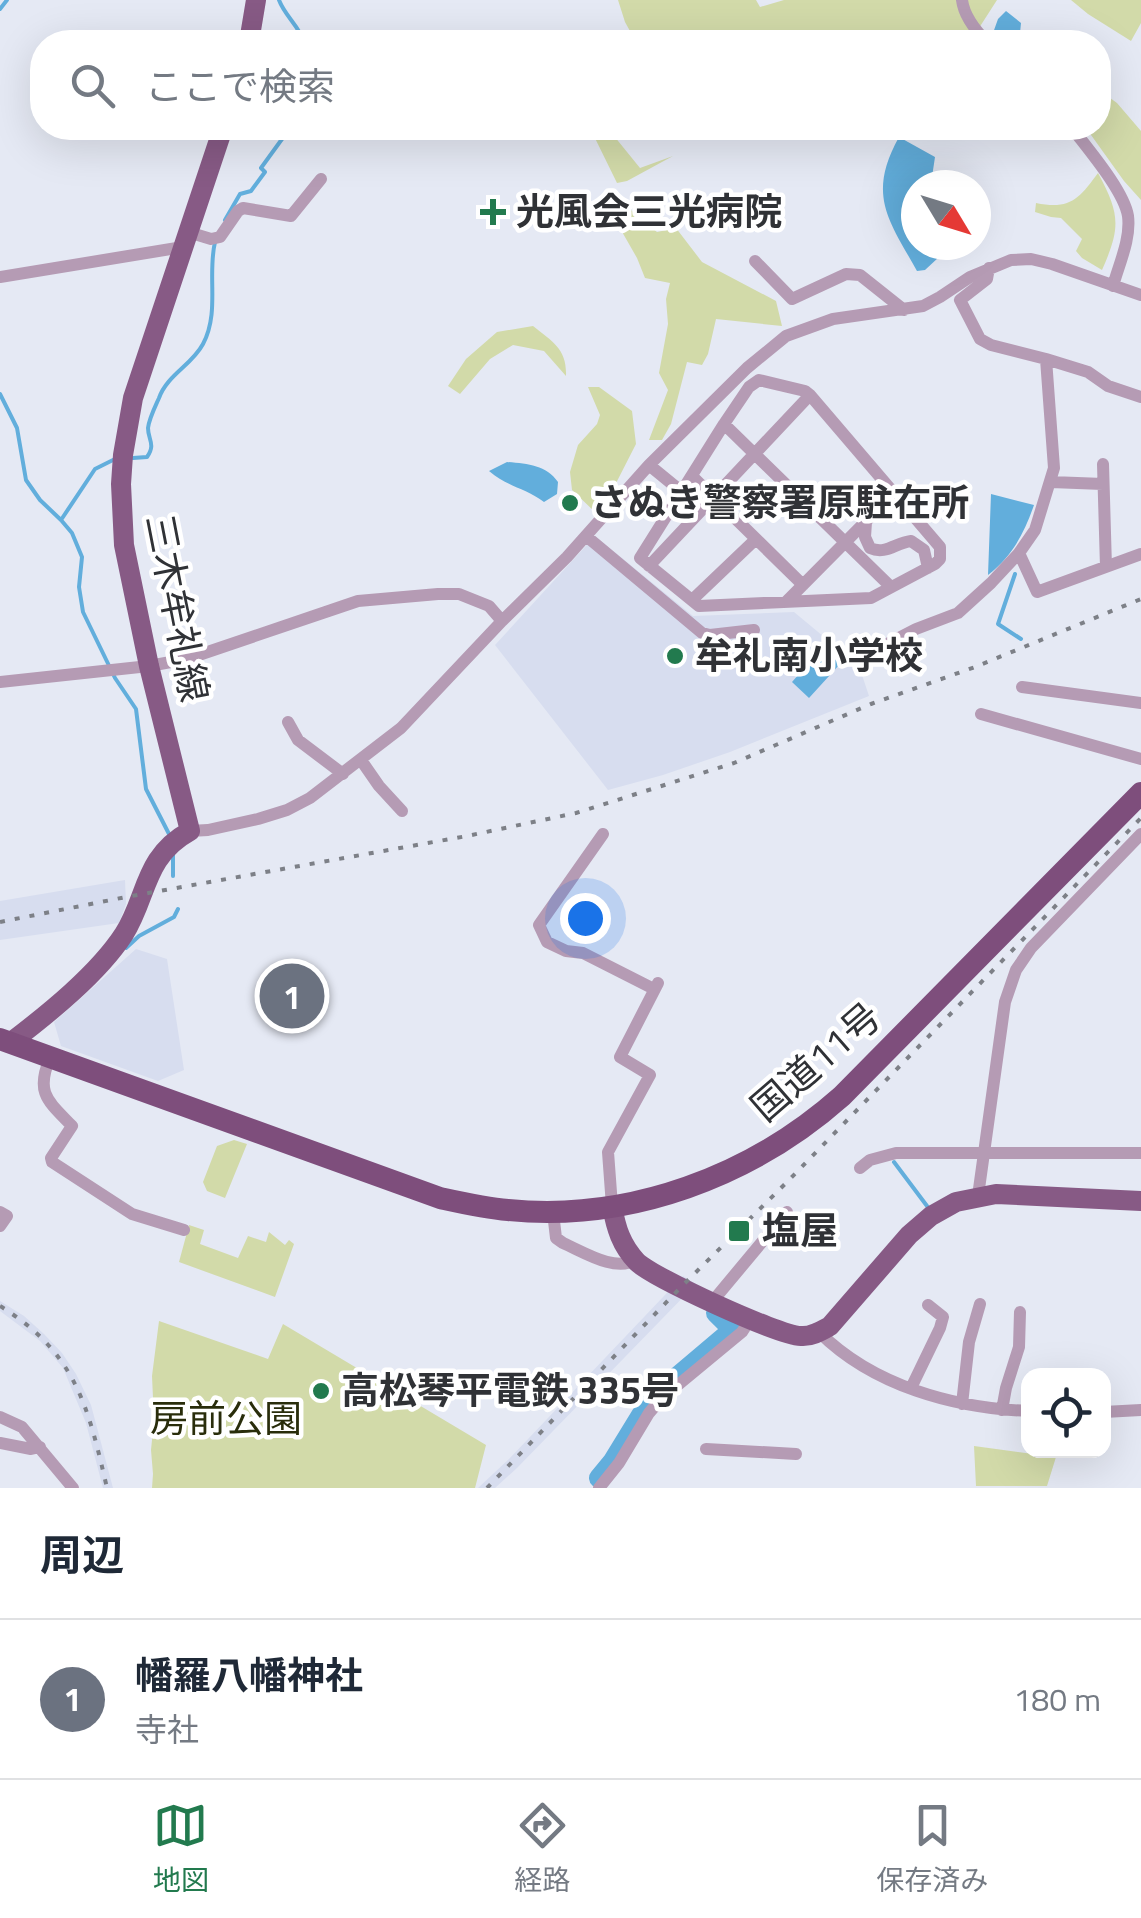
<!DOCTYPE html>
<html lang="ja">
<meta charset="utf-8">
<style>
:root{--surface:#fff;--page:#f6f6f7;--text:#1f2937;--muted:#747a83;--line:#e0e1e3;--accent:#227a4e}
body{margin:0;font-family:"Titillium Web","Noto Sans JP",sans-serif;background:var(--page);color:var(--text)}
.controls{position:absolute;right:30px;bottom:30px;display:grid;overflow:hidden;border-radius:20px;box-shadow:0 10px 40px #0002}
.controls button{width:90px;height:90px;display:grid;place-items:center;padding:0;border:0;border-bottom:2px solid var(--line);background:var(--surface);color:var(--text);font:50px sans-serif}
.compass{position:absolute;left:901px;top:170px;width:90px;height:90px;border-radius:50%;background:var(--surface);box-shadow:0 10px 40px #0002;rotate:128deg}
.you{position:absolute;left:585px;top:918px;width:35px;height:35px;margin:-25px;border:8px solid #fff;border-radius:50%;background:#1a73e8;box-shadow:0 0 0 15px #1a73e833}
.badge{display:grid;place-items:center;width:65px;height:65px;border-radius:50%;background:var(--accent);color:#fff;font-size:32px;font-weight:700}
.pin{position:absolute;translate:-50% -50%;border:5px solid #fff;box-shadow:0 2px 10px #0006}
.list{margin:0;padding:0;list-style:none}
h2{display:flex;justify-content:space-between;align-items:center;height:130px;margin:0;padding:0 40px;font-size:42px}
h2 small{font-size:32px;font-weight:400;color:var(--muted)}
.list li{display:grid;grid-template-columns:65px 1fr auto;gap:30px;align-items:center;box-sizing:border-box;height:160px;padding:0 40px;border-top:2px solid var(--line)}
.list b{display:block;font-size:38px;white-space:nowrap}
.list p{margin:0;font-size:32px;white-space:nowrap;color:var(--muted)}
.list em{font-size:32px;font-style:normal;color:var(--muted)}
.icon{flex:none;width:55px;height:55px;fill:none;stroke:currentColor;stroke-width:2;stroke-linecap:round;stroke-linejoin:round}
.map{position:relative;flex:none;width:1141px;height:1488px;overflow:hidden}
.search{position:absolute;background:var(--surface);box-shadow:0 10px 40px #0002;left:30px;right:30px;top:30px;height:110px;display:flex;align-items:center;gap:25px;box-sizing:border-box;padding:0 35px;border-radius:40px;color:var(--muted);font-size:38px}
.sheet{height:290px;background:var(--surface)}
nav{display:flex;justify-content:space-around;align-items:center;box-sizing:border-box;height:140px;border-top:2px solid var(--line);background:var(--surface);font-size:28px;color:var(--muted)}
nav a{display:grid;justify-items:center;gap:5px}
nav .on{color:var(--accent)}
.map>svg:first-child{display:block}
.built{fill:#d7ddef}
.green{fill:#d2daa9}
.water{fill:#62aedc}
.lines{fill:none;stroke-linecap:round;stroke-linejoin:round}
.stream{stroke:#62aedc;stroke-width:4}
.river{stroke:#62aedc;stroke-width:20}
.minor{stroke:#b59bb4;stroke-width:12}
.primary{stroke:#875a85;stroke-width:20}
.trunk{stroke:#7e4e7c;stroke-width:22}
.rail{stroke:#7d8087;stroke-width:4;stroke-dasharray:5 10;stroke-linecap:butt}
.poi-dot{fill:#227a4e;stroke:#fff;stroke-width:4}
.labels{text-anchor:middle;stroke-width:9;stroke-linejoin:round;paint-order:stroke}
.poi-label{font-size:38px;font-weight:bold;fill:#303236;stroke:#fff;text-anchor:start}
.street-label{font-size:38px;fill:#303236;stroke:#fff}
.park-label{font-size:38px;fill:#292d0b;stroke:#fff}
</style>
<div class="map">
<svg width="1141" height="1488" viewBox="0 0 1141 1488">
<rect width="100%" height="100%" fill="#e5e9f4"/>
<path class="built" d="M595 536 693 616 794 612 859 666 869 696 730 752 663 775 608 790 495 645Z
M125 880 126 904 119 923 0 940V901Z
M136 949 167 959 184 1070 158 1081 61 1046 54 1022Z
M683 1276 696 1284 517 1468 495 1488H478L509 1459Z
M0 1301 24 1316 44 1334 62 1353 76 1374 91 1405 113 1488H103L86 1423 63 1368 40 1341 0 1311Z"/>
<path class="green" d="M618 0H756L760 7 784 0H997L970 42H636L625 22Z
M1071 0H1141V23L1131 41 1088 14Z
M1099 90 1117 103 1141 131V200L1124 181 1086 128H1098Z
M590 128H611L610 131 640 168 673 156 627 181 617 183Z
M1098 173C1120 214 1121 227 1102 270L1082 258 1076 251 1082 239 1061 218 1051 217 1035 212 1036 203C1070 210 1079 199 1098 173Z
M618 195 626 206 657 232 676 228 702 262 776 301 782 326 716 319 708 354 702 365 687 362 671 424 662 440H649L668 390 659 373 668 324 666 299 670 283 645 278 637 258 605 202Z
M533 326C553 342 567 349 566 376L544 351 513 345 490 359 460 394 448 386 466 359 497 332Z
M588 387H599L632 411 636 444 612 491V500L597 514 572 490 570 472 578 445 597 424 600 415Z
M234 1140 247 1144 225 1198 207 1191 203 1182 217 1146Z
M189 1225 204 1230 200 1244 238 1258 248 1236 266 1242 269 1232 285 1245 289 1240 294 1244 275 1297 179 1262Z
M159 1321 268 1359 283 1324 486 1445 475 1488H152L153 1474 151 1450 154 1420 152 1376Z
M974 1446 1056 1457 1047 1486H976Z"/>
<path class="water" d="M1006 11 1021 23 1020 33 1007 42H998L993 33 998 19Z
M899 137 935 157 932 177 937 185H916V245H952L925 270 917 271C888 219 867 195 899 137Z
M507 462C528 464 546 465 558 482L557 494 544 502C525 488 508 487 489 471Z
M991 494 1034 505C1024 534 1012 556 988 575Z
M822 648 840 664 809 698 792 682Z"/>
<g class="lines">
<path class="stream" d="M279 0C285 16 299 26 304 42
M0 9 7 0
M225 220 240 194 251 191 265 172 261 168 290 128
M0 394 17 428 26 480 40 500 61 520 72 533 82 557 79 587 83 612 115 678 136 709 146 789 169 834
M133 458 147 457C156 444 148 440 148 428 149 419 155 407 159 398 167 375 192 365 203 344 220 312 207 275 215 242
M61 520 95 469 117 458
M1015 574 998 624 1021 639
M173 876V854
M126 948 139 936 174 917 178 909
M894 1162 930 1210"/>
<path class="river" d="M599 1478 613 1461 651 1399 729 1333 730 1327 716 1313"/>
<path class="minor" d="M962 0C964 16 976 31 987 42
M1072 128C1088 149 1124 191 1128 216 1131 239 1119 264 1113 286
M188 232 211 239 220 237 238 211 243 208 291 216 321 179
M755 261 792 299 846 274 860 275 904 310
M989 268 987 279 960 300 980 339 991 345 1046 359 1054 468 1035 530 1019 553 1037 592 1141 554
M0 277 183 247
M1046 359 1088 372 1108 386 1141 397
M759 380 805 391 810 395 940 547V559L935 564 871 598 699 606 640 558 724 424 749 387Z
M724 424 891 587
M1103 464 1106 567
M649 465 682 492
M692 476 803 585
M1051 482 1103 484
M866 522 865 537 870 548C886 555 895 543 911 541L924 550 928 568
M586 536 702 633 710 635 754 630
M649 566 810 395
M692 600 756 539
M786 602 894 493
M856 660 916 629 958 613 991 583 1019 553
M0 682 149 666 187 659 358 601 438 594H459L489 606 502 621
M1022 687 1141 703
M981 714 1141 759
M288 722 298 740 343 774
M361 760 379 786 402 811
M190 831 208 830 258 819 287 810 310 798 401 728 502 621 567 557 649 465 747 368 786 336 833 319 923 306 940 297 970 277 1011 260 1031 259 1052 264 1141 295
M603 834 539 925 547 942 566 951 583 953 654 989
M50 1058C35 1093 48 1101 72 1126L51 1158 52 1162 132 1214 184 1230
M860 1168 870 1160 896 1153H1141
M978 1196 1005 1002 1016 970 1031 948 1141 834
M612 1206 608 1152 650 1075 620 1057 658 983
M0 1212 7 1216 0 1226
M554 1221 556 1238 563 1243C584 1252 614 1272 636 1260
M712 1302 787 1212
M819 1332C873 1386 954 1408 1028 1411
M911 1388 940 1328 943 1317 928 1305
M962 1404 969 1342 980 1304
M1002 1410 1006 1388 1019 1347 1020 1312
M1104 1412 1141 1410
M0 1417 22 1427 73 1488
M0 1443 31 1449 40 1447
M706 1449 796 1454
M599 1488 619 1463 649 1413 661 1399 742 1332 751 1318"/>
<path class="primary" d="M249 42 256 0
M10 1043C48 1014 98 974 124 934 148 896 143 857 190 831L149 666 124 545 121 484 123 455 133 398 223 128
M612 1206C616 1228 621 1245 637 1262 654 1278 777 1335 801 1336 811 1337 821 1331 830 1326L909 1235 931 1216 956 1202 996 1194 1141 1201"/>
<path class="trunk" d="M0 1039 440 1198C463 1203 485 1208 508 1210 630 1222 752 1176 842 1096L1141 793"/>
<path class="rail" d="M0 922 126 897 467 836 576 813 734 763 871 704 975 667 1141 599
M0 1306C76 1353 88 1406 107 1488
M487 1488 684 1284 786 1183 1141 818"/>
</g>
<g class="poi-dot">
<path d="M488 197h10v10h10v10h-10v10h-10v-10h-10v-10h10z"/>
<circle cx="570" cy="503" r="10"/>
<circle cx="675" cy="656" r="10"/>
<rect x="727" y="1219" width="24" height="24" rx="5"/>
<circle cx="321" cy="1391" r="10"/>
</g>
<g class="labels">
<g class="poi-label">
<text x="516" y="225">光風会三光病院</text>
<text x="590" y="516">さぬき警察署原駐在所</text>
<text x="695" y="669">牟礼南小学校</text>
<text x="762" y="1244">塩屋</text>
<text x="341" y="1404">高松琴平電鉄 335号</text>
</g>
<g class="street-label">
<text transform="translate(177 608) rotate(79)" y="13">三木牟礼線</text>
<text transform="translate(816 1062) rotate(-41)" y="13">国道11号</text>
</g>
<g class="park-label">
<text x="226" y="1432">房前公園</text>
</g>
</g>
</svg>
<div class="controls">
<button><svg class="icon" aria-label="locate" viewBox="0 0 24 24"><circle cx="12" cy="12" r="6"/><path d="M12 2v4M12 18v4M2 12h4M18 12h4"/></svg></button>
</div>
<svg class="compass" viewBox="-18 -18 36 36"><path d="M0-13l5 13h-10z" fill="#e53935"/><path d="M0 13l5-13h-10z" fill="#747a83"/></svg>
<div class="you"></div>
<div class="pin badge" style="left:292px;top:996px;background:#6b7280">1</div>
<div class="search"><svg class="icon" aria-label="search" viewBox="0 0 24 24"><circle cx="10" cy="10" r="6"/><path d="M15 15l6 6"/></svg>ここで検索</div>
</div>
<section class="sheet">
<h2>周辺<small></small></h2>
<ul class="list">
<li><span class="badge" style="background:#6b7280">1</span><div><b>幡羅八幡神社</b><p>寺社</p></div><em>180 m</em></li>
</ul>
</section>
<nav>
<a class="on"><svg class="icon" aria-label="map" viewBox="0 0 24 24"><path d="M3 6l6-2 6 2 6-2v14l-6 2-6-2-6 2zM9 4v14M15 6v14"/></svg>地図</a>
<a><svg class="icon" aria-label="directions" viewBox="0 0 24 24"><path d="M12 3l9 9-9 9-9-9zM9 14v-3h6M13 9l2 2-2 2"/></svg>経路</a>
<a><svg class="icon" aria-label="saved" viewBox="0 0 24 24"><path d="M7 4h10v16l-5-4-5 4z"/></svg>保存済み</a>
</nav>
